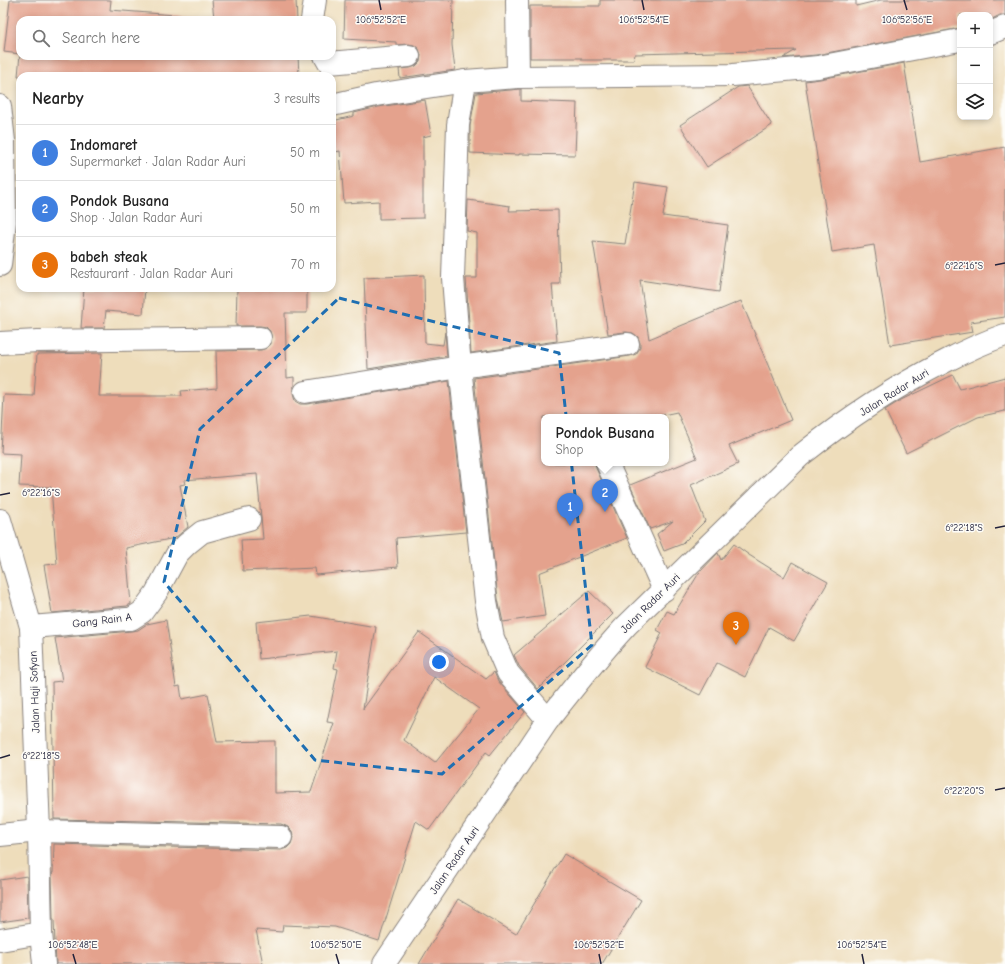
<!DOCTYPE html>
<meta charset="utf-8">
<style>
:root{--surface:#fff;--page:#f2f2f2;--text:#222;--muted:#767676;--line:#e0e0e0;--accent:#1f6fb2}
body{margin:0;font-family:"Comic Neue",sans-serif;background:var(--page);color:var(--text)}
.controls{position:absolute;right:12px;top:12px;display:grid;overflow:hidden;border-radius:8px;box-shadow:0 2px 6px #0003}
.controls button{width:36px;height:36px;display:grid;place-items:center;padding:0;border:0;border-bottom:1px solid var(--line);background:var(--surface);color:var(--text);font:20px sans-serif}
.you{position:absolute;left:439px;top:662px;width:14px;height:14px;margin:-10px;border:3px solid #fff;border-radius:50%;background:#1a73e8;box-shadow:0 0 0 6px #1a73e833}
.badge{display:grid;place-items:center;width:26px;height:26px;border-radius:50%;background:var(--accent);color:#fff;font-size:13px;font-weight:700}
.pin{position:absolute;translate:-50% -33px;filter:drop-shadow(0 1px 2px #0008)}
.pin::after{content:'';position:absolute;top:21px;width:14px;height:12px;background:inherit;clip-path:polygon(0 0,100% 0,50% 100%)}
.popup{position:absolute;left:541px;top:414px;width:128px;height:52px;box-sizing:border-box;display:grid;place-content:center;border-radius:8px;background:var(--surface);filter:drop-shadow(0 1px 3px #0005);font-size:13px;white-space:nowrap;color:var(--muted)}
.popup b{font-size:15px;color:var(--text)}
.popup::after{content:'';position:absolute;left:50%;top:100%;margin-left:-8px;border:8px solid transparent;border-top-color:var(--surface)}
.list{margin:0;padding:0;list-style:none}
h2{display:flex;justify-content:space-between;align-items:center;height:52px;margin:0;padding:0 16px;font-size:17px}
h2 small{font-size:13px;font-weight:400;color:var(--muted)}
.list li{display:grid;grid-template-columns:26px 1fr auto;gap:12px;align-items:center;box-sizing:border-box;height:56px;padding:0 16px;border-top:1px solid var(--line)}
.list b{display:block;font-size:15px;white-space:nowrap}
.list p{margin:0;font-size:13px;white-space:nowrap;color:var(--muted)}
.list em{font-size:13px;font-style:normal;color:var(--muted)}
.icon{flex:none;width:22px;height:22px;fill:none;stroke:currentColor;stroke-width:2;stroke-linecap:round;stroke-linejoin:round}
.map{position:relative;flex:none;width:1005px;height:964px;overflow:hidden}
.search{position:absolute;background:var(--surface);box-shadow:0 2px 6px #0003;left:16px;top:16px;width:320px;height:44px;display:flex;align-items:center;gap:10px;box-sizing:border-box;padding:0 14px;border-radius:12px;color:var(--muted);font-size:15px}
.panel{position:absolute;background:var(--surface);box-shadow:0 2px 6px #0003;left:16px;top:72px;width:320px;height:220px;border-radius:12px}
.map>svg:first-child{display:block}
.building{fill:#e4a28d;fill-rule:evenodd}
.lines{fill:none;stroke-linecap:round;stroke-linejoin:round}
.minor-casing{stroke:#88807b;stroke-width:24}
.major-casing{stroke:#88807b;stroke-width:24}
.minor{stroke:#fff;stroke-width:22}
.major{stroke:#fff;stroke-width:22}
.marked{fill:none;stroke:#1f6fb2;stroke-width:3;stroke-dasharray:8 5;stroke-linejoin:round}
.ticks{fill:none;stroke:#22223b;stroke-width:1.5}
.labels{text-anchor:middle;stroke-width:3;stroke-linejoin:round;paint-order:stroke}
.street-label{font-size:11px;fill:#22223b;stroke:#fdfcf7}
.ticks-label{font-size:10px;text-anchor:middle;fill:#22223b;stroke:#fdfcf7;stroke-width:3;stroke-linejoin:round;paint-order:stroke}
</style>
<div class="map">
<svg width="1005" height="964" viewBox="0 0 1005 964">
<rect width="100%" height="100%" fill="#fdfcf7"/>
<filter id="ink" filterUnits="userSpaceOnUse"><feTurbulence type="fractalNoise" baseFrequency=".025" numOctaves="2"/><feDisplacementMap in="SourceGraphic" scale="8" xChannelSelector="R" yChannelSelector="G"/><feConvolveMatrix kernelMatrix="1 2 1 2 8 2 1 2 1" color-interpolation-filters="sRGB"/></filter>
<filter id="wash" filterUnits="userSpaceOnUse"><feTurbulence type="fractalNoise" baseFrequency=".012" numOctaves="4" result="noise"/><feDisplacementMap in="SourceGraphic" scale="16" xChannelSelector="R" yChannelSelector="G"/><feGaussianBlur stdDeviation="0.9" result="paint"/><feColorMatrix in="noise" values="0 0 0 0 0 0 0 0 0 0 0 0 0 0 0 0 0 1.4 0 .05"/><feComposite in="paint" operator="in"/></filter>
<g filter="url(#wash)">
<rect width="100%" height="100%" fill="#edb"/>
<g id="blocks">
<g class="building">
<path d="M10,0H111L110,10L214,18L212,0H296L297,20H20V56H298L299,76H18L20,54L4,52Z"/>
<path d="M345,0H453L452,45L455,70L400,78L399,69L410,68L416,66L420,62L421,55L419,49L414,45L408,44L396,45V42L344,39Z"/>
<path d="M600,0H856V6L881,0H1005V15H1000L990,20V15H960V28L816,55L783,58L796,50L635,54L634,60H582V58H530V6H600Z"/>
<path d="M904,63L920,162L1005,147V317L971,322L973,332L890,345L874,245L832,252L805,81L820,79Z"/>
<path d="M747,86L772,125L707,167L680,125L738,87Z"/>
<path d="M521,89V101L577,103L575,155L519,154V155L470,153V126L476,93Z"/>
<path d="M425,100L431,135L423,137V218L379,219V201L344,203L340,151L335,152L332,137V121L354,116V113L378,107Z"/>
<path d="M635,182L668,187L663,216L728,225L719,292L640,280L649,339L741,301L791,420L729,446L738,464L691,485L705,521L682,544L664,551L657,534L673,521L650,529L630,485L697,458L677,412L653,417H544V463H595L596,468L627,538L539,573L545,616L503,622L498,599L474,378L630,356L636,354L640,348V343L638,337L633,333L626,332L608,334L593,241L625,244Z"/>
<path d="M468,200L510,206L509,211L558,210L560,284H552L557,341L471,353L466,278H477V233L467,231Z"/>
<path d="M424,275L425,343L443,345L445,332L447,356L368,369L364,278Z"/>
<path d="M84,288H145L143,314L106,311L104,328H81Z"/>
<path d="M237,288H307V313H285L287,378L294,377V386L293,388V394L295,401L300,404H307L449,381L466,532L396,538L398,567L316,575L315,568L243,571L241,540L263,539L257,474L184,480L185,484L180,485L188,527L175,538L126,548L131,604L127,606L52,613L44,565L57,564L51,487L19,486L21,454L1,453L4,395L34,396L37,354H38L102,353L99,396H182L181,391L217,388L216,351L261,350L267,348L271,344L272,338L270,331L266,327L260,326H236Z"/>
<path d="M953,375L960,389L1005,377V411L978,417L906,453L885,410L901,400Z"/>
<path d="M734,544L749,555L784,577L792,562L828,582L794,641L769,627L745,677L717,663L700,695L645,667L662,633L657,630L667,611L674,614L699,573L718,553L721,560Z"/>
<path d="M589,591L613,614L538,689L519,666L514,655Z"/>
<path d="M311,616L376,627L363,709L419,632L486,679L494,672L498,681L525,712L490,755L486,752L429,830L416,821L379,941L335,927L283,925L282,932L256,930L263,964H56L55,943L54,920H53L52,873H53L54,844L281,850L287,848L291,844L293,837L292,831L288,827L281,824L54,819L52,682L62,681L55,638L131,631L138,630L147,624L166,620L176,687L180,686L182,699L208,694L217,742L275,741V793L311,792L334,723L327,722L338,669L334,668L337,651L259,659L256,622ZM434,677L479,709L435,763L404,740Z"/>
<path d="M564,854L641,900L602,964H419L458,899L516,934Z"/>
<path d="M27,876L28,918L0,922V880Z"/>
</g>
</g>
</g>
<g filter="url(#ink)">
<use href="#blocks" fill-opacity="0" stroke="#88807b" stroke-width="1"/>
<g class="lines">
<g class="minor-casing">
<g id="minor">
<path d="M517,0L518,77"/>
<path d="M312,20L315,0"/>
<path d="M990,33L1005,27"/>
<path d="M325,56L329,63L409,56"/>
<path d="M465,81L458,125L453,278L460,367L486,601L493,638L508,673L548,720"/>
<path d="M332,105L376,95L465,81L518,77L733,75L818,67L960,40"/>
<path d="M0,106L4,141L5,222L0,265"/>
<path d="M0,343L38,341L260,338"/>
<path d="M305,392L460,367L628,344"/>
<path d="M607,463L664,590"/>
<path d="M0,520L31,627L39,831L41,933L44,964"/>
<path d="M31,627L127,619H131L142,612L156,593L177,554L187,544L202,532L249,519"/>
<path d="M0,835L39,831L281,837"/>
<path d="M0,940L41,933"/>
</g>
</g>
<g class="major-casing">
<path id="major" d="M384,964L548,720C573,688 598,656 626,626L800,456C845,420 894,387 946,361C965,351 985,342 1005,335"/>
</g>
<use href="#minor" class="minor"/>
<use href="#major" class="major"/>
</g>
</g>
<path class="marked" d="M339,298L559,353L592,645L442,774L315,760L164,582L200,429Z"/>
<path class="ticks" d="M379,0L381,10M642,0L644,10M904,0L907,10M995,265L1005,263M0,495L10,493M995,528L1005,526M0,758L10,755M995,790L1005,788M73,954L76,964M336,954L339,964M599,954L601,964M862,954L864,964"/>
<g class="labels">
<g class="street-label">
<text transform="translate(894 392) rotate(-32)" y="4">Jalan Radar Auri</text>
<text transform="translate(650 603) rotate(-45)" y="4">Jalan Radar Auri</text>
<text transform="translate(102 620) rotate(-7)" y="4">Gang Rain A</text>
<text transform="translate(34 692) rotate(-92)" y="4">Jalan Haji Sofyan</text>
<text transform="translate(454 860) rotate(-56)" y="4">Jalan Radar Auri</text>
</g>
</g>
<g class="ticks-label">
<text x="381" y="23">106°52'52"E</text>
<text x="644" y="23">106°52'54"E</text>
<text x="907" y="23">106°52'56"E</text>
<text x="964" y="269">6°22'16"S</text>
<text x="41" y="496">6°22'16"S</text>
<text x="964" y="531">6°22'18"S</text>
<text x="41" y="759">6°22'18"S</text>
<text x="964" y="794">6°22'20"S</text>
<text x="73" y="948">106°52'48"E</text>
<text x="336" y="948">106°52'50"E</text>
<text x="599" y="948">106°52'52"E</text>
<text x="862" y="948">106°52'54"E</text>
</g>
</svg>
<div class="controls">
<button>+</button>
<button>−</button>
<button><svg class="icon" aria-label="layers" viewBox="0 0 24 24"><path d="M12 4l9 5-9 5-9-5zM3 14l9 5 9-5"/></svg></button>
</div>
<div class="you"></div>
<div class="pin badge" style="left:570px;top:526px;background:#3f7fe0">1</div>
<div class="pin badge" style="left:605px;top:512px;background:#3f7fe0">2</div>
<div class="popup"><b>Pondok Busana</b>Shop</div>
<div class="pin badge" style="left:736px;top:645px;background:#e8710a">3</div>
<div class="search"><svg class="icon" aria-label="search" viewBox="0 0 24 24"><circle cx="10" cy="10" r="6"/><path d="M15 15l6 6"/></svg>Search here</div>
<section class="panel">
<h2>Nearby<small>3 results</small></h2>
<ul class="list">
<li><span class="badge" style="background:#3f7fe0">1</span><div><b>Indomaret</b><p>Supermarket · Jalan Radar Auri</p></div><em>50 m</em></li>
<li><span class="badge" style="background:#3f7fe0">2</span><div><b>Pondok Busana</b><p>Shop · Jalan Radar Auri</p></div><em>50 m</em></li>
<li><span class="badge" style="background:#e8710a">3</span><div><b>babeh steak</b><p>Restaurant · Jalan Radar Auri</p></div><em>70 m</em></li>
</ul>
</section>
</div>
